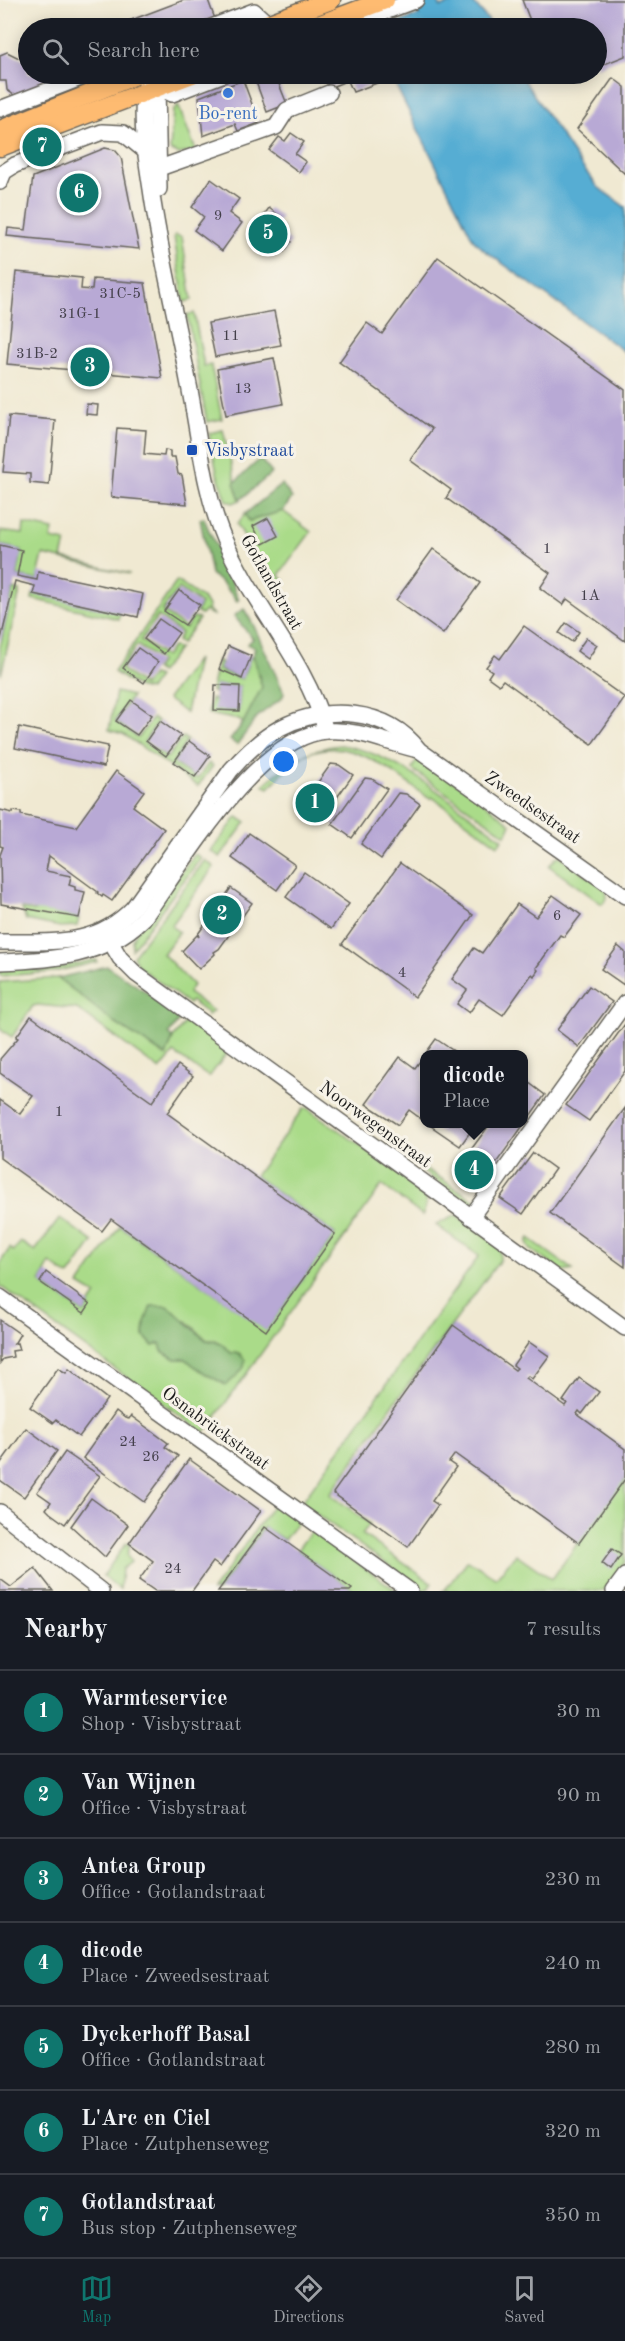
<!DOCTYPE html>
<meta charset="utf-8">
<style>
:root{--surface:#171b24;--page:#20242c;--text:#f1f3f6;--muted:#9ea1a6;--line:#363941;--accent:#0f766e}
body{margin:0;font-family:"Old Standard TT",serif;background:var(--page);color:var(--text)}
.you{position:absolute;left:284px;top:762px;width:21px;height:21px;margin:-15px;border:4px solid #fff;border-radius:50%;background:#1a73e8;box-shadow:0 0 0 9px #1a73e833}
.badge{display:grid;place-items:center;width:39px;height:39px;border-radius:50%;background:var(--accent);color:#fff;font-size:20px;font-weight:700}
.pin{position:absolute;translate:-50% -50%;border:3px solid #fff;box-shadow:0 2px 6px #0006}
.popup{position:absolute;left:420px;top:1050px;width:108px;height:78px;box-sizing:border-box;display:grid;place-content:center;border-radius:12px;background:var(--surface);filter:drop-shadow(0 2px 4px #0005);font-size:20px;white-space:nowrap;color:var(--muted)}
.popup b{font-size:22px;color:var(--text)}
.popup::after{content:'';position:absolute;left:50%;top:100%;margin-left:-12px;border:12px solid transparent;border-top-color:var(--surface)}
.list{margin:0;padding:0;list-style:none}
h2{display:flex;justify-content:space-between;align-items:center;height:78px;margin:0;padding:0 24px;font-size:26px}
h2 small{font-size:20px;font-weight:400;color:var(--muted)}
.list li{display:grid;grid-template-columns:39px 1fr auto;gap:18px;align-items:center;box-sizing:border-box;height:84px;padding:0 24px;border-top:2px solid var(--line)}
.list b{display:block;font-size:22px;white-space:nowrap}
.list p{margin:0;font-size:20px;white-space:nowrap;color:var(--muted)}
.list em{font-size:20px;font-style:normal;color:var(--muted)}
.icon{flex:none;width:33px;height:33px;fill:none;stroke:currentColor;stroke-width:2;stroke-linecap:round;stroke-linejoin:round}
.map{position:relative;flex:none;width:625px;height:1591px;overflow:hidden}
.search{position:absolute;background:var(--surface);box-shadow:0 3px 15px #0003;left:18px;right:18px;top:18px;height:66px;display:flex;align-items:center;gap:15px;box-sizing:border-box;padding:0 21px;border-radius:33px;color:var(--muted);font-size:22px}
.sheet{height:666px;background:var(--surface)}
nav{display:flex;justify-content:space-around;align-items:center;box-sizing:border-box;height:84px;border-top:2px solid var(--line);background:var(--surface);font-size:16px;color:var(--muted)}
nav a{display:grid;justify-items:center;gap:3px}
nav .on{color:var(--accent)}
.map>svg:first-child{display:block}
.green{fill:#aadb89;stroke:#637c52;stroke-width:1.5;fill-rule:evenodd}
.forest{fill:#87bb75;stroke:#526c48;stroke-width:1.5}
.water{fill:#56add3;stroke:#396478;stroke-width:1.5}
.building{fill:#b8a9d5}
.lines{fill:none;stroke-linecap:round;stroke-linejoin:round}
.minor-casing{stroke:#66645c;stroke-width:18}
.major-casing{stroke:#66645c;stroke-width:21}
.minor{stroke:#fff;stroke-width:15}
.major{stroke:#febb71;stroke-width:18}
.shop-dot{fill:#3f7fe0;stroke:#f7f3e8;stroke-width:2}
.transit-dot{fill:#1a4fb4;stroke:#f7f3e8;stroke-width:2}
.labels{text-anchor:middle;stroke-width:6;stroke-linejoin:round;paint-order:stroke}
.number-label{font-size:15px;fill:#433f4a}
.shop-label{font-size:18px;fill:#366cbe;stroke:#f7f3e8}
.transit-label{font-size:18px;fill:#164399;stroke:#f7f3e8;text-anchor:start}
.street-label{font-size:18px;fill:#1c1c1c;stroke:#f7f3e8}
</style>
<div class="map">
<svg width="625" height="1591" viewBox="0 0 625 1591">
<rect width="100%" height="100%" fill="#f7f3e8"/>
<filter id="ink" filterUnits="userSpaceOnUse"><feTurbulence type="fractalNoise" baseFrequency=".0167" numOctaves="2"/><feDisplacementMap in="SourceGraphic" scale="12" xChannelSelector="R" yChannelSelector="G"/><feConvolveMatrix kernelMatrix="1 2 1 2 8 2 1 2 1" color-interpolation-filters="sRGB"/></filter>
<filter id="wash" filterUnits="userSpaceOnUse"><feTurbulence type="fractalNoise" baseFrequency=".008" numOctaves="4" result="noise"/><feDisplacementMap in="SourceGraphic" scale="24" xChannelSelector="R" yChannelSelector="G"/><feGaussianBlur stdDeviation="1.35" result="paint"/><feColorMatrix in="noise" values="0 0 0 0 0 0 0 0 0 0 0 0 0 0 0 0 0 1.4 0 .05"/><feComposite in="paint" operator="in"/></filter>
<g filter="url(#wash)">
<rect width="100%" height="100%" fill="#f0e9d2"/>
<g class="green">
<path d="M178,105L196,151L178,154L170,150L173,111Z"/>
<path d="M175,235L182,237L192,300L184,302L174,236Z"/>
<path d="M194,313L204,366L211,365L222,419L207,422L187,315Z"/>
<path d="M223,430L240,500L233,503L227,501L217,473L209,433Z"/>
<path d="M283,511L311,532L279,575L285,581L277,592L237,524L245,514L249,521Z"/>
<path d="M24,524L53,530L51,539L66,542L62,558L130,574L43,555L37,580L17,576L22,550L0,545V531L23,534Z"/>
<path d="M177,581L203,599L209,607L207,609L215,616L205,611L201,615L196,612L201,604L179,588L162,611L186,628L193,617L199,619L181,644L177,641L181,633L158,616L141,640L165,657L172,647L179,648L160,673L155,669L160,661L137,645L121,669L144,686L152,675L158,677L149,690L137,687L114,672Z"/>
<path d="M13,589L20,591L1,675L0,647Z"/>
<path d="M33,594L120,613L119,619L32,599Z"/>
<path d="M251,656L253,657L262,687L243,723L239,720L208,714L211,698L215,700V710L239,711L240,686L216,685L215,693L211,691L218,660L221,663L219,670L242,679Z"/>
<path d="M197,659L186,713L167,699Z"/>
<path d="M116,692L132,696L115,721L138,738L153,718L158,721L144,742L167,758L183,737L187,740L173,763L197,779L209,763L213,766L198,786L123,734L109,730Z"/>
<path d="M341,745C398,753 455,806 503,839L498,845L432,797L430,799C392,773 346,728 298,759C287,767 278,778 269,788L263,785C287,764 308,748 341,745Z"/>
<path d="M417,760L467,789L511,824L506,835L412,769Z"/>
<path d="M237,817L246,822L220,857L211,851Z"/>
<path d="M195,854L201,858L132,949V940L137,931Z"/>
<path d="M560,856L606,889L607,898L602,904L549,866L557,857Z"/>
<path d="M205,860L214,867L171,926L179,932L163,954L193,985L188,993L213,1011L207,1016V1013L191,1001L189,1004L139,967L133,956Z"/>
<path d="M22,909L34,911L35,909L79,918L77,926L60,927L26,920Z"/>
<path d="M92,960H97V962L54,972L0,976V965H19L41,971Z"/>
<path d="M58,978L116,1024L166,1056L173,1038L186,1021L227,1050V1053L209,1077L174,1053L160,1070L77,1009L38,1005L33,1006L12,1037L0,1029V982Z"/>
<path d="M307,1108L428,1193L423,1216L382,1185L204,1433L0,1286V1263L10,1248L13,1251L21,1242L35,1251L60,1218L93,1242L69,1276L50,1263L40,1282L84,1313L96,1295L79,1285L120,1226L266,1330L335,1234L255,1176L303,1109ZM187,1321L207,1340H216L231,1353L225,1385C211,1376 198,1371 186,1359H175L162,1351L160,1342L153,1346L144,1336L145,1322Z"/>
<path d="M418,1164L476,1201L468,1203L419,1169Z"/>
<path d="M456,1215L500,1246V1260L390,1409L330,1494L370,1524L362,1534L432,1583L428,1589L423,1590L301,1503L479,1256L436,1225Z"/>
<path d="M529,1238L573,1270L563,1272L530,1249L527,1242Z"/>
<path d="M625,1477V1562L603,1591H441H444L468,1560L496,1578L516,1554L552,1579Z"/>
<path d="M275,1502L296,1517L298,1521L284,1540L264,1527L218,1591H212Z"/>
<path d="M312,1530L397,1591H350L352,1589L297,1550Z"/>
<path d="M126,1543L130,1545L127,1555L131,1562L122,1569L120,1589L103,1576Z"/>
</g>
<g class="forest">
<path d="M260,459L272,473L240,500L234,483Z"/>
<path d="M282,484L292,498L283,511L249,521L245,514Z"/>
<path d="M204,518C210,536 220,551 227,568C232,578 233,589 239,600L237,601L223,584L211,574L200,519Z"/>
<path d="M244,609L253,624L284,693L282,698L258,716L237,745L230,740L243,723L262,687L253,655L255,648L247,644L253,639L234,616Z"/>
<path d="M107,966L182,1016L169,1034L173,1038L166,1056L116,1024L58,978Z"/>
<path d="M151,1306H168L206,1340C217,1341 225,1344 231,1353H239L245,1360L244,1367L237,1376L226,1385C211,1376 198,1371 186,1359H175L162,1351L160,1343L153,1346L144,1336L145,1322Z"/>
</g>
<g class="water">
<path d="M411,0H437L441,7L460,0H471L495,28H385L419,15Z"/>
<path d="M390,74H520L578,161L598,187L625,207V352L484,250L473,239Z"/>
</g>
<g id="blocks">
<g class="building">
<path d="M184,0H208L215,19L191,28H110Z"/>
<path d="M522,0H625V56L597,67V28H533Z"/>
<path d="M7,52L25,61L28,60V74H73L14,95L7,90L6,81H0V55Z"/>
<path d="M253,74H275L287,104L267,112Z"/>
<path d="M323,74H344L346,81L329,88Z"/>
<path d="M345,74H374L377,83L353,92Z"/>
<path d="M613,78L625,87V174L577,129Z"/>
<path d="M243,80L259,123L238,131L235,124L203,136L199,97Z"/>
<path d="M291,133L304,142L295,154L306,162L299,172L269,150L279,137L285,141Z"/>
<path d="M105,148L115,150L121,157L139,249L7,236L8,228L26,230L33,177Z"/>
<path d="M211,179L239,199L229,213L242,223L222,251L194,230L204,217L192,207Z"/>
<path d="M269,208L281,217L277,224L283,228L279,233L291,242L284,252L253,230Z"/>
<path d="M438,257L625,390V641L567,599L563,605L540,588L550,573L446,498L451,490L410,460L432,429L339,362L367,323L382,334Z"/>
<path d="M16,272L82,278L81,289L92,290L93,279L145,283L162,378L83,371L84,359H74L73,370L7,364Z"/>
<path d="M274,311L281,345L215,357L208,323Z"/>
<path d="M274,358L283,404L226,415L217,369Z"/>
<path d="M87,404L98,405L97,415L86,414Z"/>
<path d="M9,416L55,420L49,485L30,483V474L3,472Z"/>
<path d="M117,428L146,430L144,454L164,456L165,450L170,451V457H175L178,474L182,475L187,504L111,497Z"/>
<path d="M268,518L278,536L263,544L253,526Z"/>
<path d="M0,545L22,550L17,576L37,580L38,572L143,594L138,617L33,594L35,586L15,581L0,643Z"/>
<path d="M433,549L480,583L443,634L396,600Z"/>
<path d="M179,590L200,605L185,625L164,611Z"/>
<path d="M159,619L179,633L164,654L144,639Z"/>
<path d="M566,623L579,632L572,642L559,633Z"/>
<path d="M524,626L625,698L592,744L503,680L499,685L488,677L492,671L486,667L495,655L500,659Z"/>
<path d="M586,638L597,645L588,659L577,651Z"/>
<path d="M228,646L251,656L242,679L219,669Z"/>
<path d="M138,648L158,662L144,683L123,668Z"/>
<path d="M215,685L240,686L239,711L214,710Z"/>
<path d="M131,700L152,715L137,735L116,721Z"/>
<path d="M160,721L181,736L166,756L146,741Z"/>
<path d="M19,727L108,746L104,767L15,748Z"/>
<path d="M189,741L210,756L195,777L174,762Z"/>
<path d="M331,764L339,765L353,775L323,817L303,803Z"/>
<path d="M116,771L144,791L133,806L164,829L112,901L103,895L102,897L97,893L98,892L49,856L46,871L71,876L69,885L75,887V890L85,892L79,918L1,904L0,855L3,847L0,846V810L13,813V811L21,812V815L76,827Z"/>
<path d="M365,778L372,779L387,789L352,838L332,824Z"/>
<path d="M398,793L406,794L420,804L381,859L361,844Z"/>
<path d="M249,833L295,865L277,890L232,858Z"/>
<path d="M400,863L473,915L415,997L342,944Z"/>
<path d="M304,872L349,904L331,929L286,897Z"/>
<path d="M231,888L252,903L219,949L214,952L215,954L199,969L182,951L197,935L199,937L198,934Z"/>
<path d="M553,895L581,915L564,937L560,935L536,968L538,970L534,976L532,974L503,1015L479,999L469,1013L457,1004L467,990L452,979L474,948L482,953L517,904L536,917Z"/>
<path d="M618,946L625,952L624,985L601,969Z"/>
<path d="M589,986L612,1002L579,1047L557,1030Z"/>
<path d="M31,1016L152,1102L178,1065L193,1076L167,1113L335,1234L266,1331L111,1219L102,1231L0,1158V1100L20,1114L33,1096L0,1073V1059L18,1038L16,1037Z"/>
<path d="M625,1024V1071L589,1121L566,1105Z"/>
<path d="M436,1039L458,1054H424V1121L409,1110L398,1125L366,1104L400,1057L415,1068Z"/>
<path d="M524,1079L545,1095L481,1184L458,1167L490,1124H524Z"/>
<path d="M625,1108V1267L550,1213Z"/>
<path d="M428,1124H476L460,1146Z"/>
<path d="M533,1153L555,1169L523,1214L500,1198Z"/>
<path d="M46,1272L90,1304L84,1313L40,1282Z"/>
<path d="M0,1320L20,1334L14,1344L17,1343L19,1350L12,1351L13,1357L3,1359L0,1363Z"/>
<path d="M453,1325L515,1370L517,1368L513,1365L529,1342L549,1356L532,1379L528,1376L526,1378L565,1406L567,1403L563,1401L579,1378L599,1392L582,1414L579,1411L577,1414L625,1449V1479L579,1543L455,1454L449,1462L456,1467L432,1501L438,1505L408,1547L333,1493Z"/>
<path d="M58,1368L66,1373L69,1369L107,1399L79,1437L56,1420L53,1423L30,1407Z"/>
<path d="M116,1411L125,1418L129,1419L131,1416L168,1443L165,1447L178,1456L144,1502L83,1458Z"/>
<path d="M26,1428L57,1451L24,1497L0,1480V1464Z"/>
<path d="M65,1452L100,1476L65,1524L50,1513L46,1509L51,1502L37,1492Z"/>
<path d="M189,1459L261,1511L220,1567L213,1562L192,1591H155L139,1580L153,1561L129,1543Z"/>
<path d="M91,1498L128,1525L105,1557L71,1526Z"/>
<path d="M265,1527L352,1589L350,1591H218Z"/>
<path d="M612,1549L621,1555L611,1570L602,1563Z"/>
<path d="M35,1568L53,1591H0V1579L11,1587Z"/>
</g>
</g>
</g>
<g filter="url(#ink)">
<use href="#blocks" fill-opacity="0" stroke="#66645c" stroke-width="1.5"/>
<g class="lines">
<g class="minor-casing">
<g id="minor">
<path d="M209,28L254,11L268,24"/>
<path d="M342,28L416,0"/>
<path d="M152,74C149,80 144,87 144,95C141,126 146,158 151,189C160,253 176,317 188,380C199,434 203,489 224,539C253,606 306,660 326,731"/>
<path d="M0,109L91,74"/>
<path d="M151,171L276,127L287,110L329,93"/>
<path d="M0,182L4,172L15,165L102,132L123,133L145,151"/>
<path d="M159,189L157,87L172,94L224,74"/>
<path d="M104,931L120,958L136,974L625,1328"/>
<path d="M0,942C50,941 95,948 133,908L231,770C245,754 260,739 280,728C325,704 387,708 419,750L625,896"/>
<path d="M0,962C52,960 104,957 143,919C182,865 256,737 326,731C358,728 389,744 419,750"/>
<path d="M471,1217L625,1003"/>
<path d="M0,1297L410,1591"/>
<path d="M0,1512L101,1591"/>
<path d="M614,1591L625,1576"/>
</g>
</g>
<g class="major-casing">
<g id="major">
<path d="M256,28L331,0"/>
<path d="M310,28L385,0"/>
<path d="M0,130L139,74"/>
<path d="M0,147L192,74"/>
</g>
</g>
<use href="#minor" class="minor"/>
<use href="#major" class="major"/>
</g>
</g>
<circle class="shop-dot" cx="228" cy="93" r="6"/>
<rect class="transit-dot" x="186" y="444" width="12" height="12" rx="3"/>
<g class="labels">
<g class="number-label">
<text x="218" y="220">9</text>
<text x="120" y="298">31C-5</text>
<text x="80" y="318">31G-1</text>
<text x="231" y="340">11</text>
<text x="37" y="358">31B-2</text>
<text x="243" y="393">13</text>
<text x="547" y="553">1</text>
<text x="590" y="600">1A</text>
<text x="557" y="920">6</text>
<text x="402" y="977">4</text>
<text x="59" y="1116">1</text>
<text x="128" y="1446">24</text>
<text x="151" y="1461">26</text>
<text x="173" y="1573">24</text>
</g>
<g class="shop-label">
<text x="228" y="119">Bo-rent</text>
</g>
<g class="transit-label">
<text x="204" y="456">Visbystraat</text>
</g>
<g class="street-label">
<text transform="translate(272 582) rotate(60)" y="6">Gotlandstraat</text>
<text transform="translate(533 807) rotate(35)" y="6">Zweedsestraat</text>
<text transform="translate(376 1124) rotate(36)" y="6">Noorwegenstraat</text>
<text transform="translate(216 1428) rotate(36)" y="6">Osnabrückstraat</text>
</g>
</g>
</svg>
<div class="you"></div>
<div class="pin badge" style="left:315px;top:803px">1</div>
<div class="pin badge" style="left:222px;top:915px">2</div>
<div class="pin badge" style="left:90px;top:367px">3</div>
<div class="pin badge" style="left:474px;top:1170px">4</div>
<div class="popup"><b>dicode</b>Place</div>
<div class="pin badge" style="left:268px;top:234px">5</div>
<div class="pin badge" style="left:79px;top:193px">6</div>
<div class="pin badge" style="left:42px;top:147px">7</div>
<div class="search"><svg class="icon" aria-label="search" viewBox="0 0 24 24"><circle cx="10" cy="10" r="6"/><path d="M15 15l6 6"/></svg>Search here</div>
</div>
<section class="sheet">
<h2>Nearby<small>7 results</small></h2>
<ul class="list">
<li><span class="badge">1</span><div><b>Warmteservice</b><p>Shop · Visbystraat</p></div><em>30 m</em></li>
<li><span class="badge">2</span><div><b>Van Wijnen</b><p>Office · Visbystraat</p></div><em>90 m</em></li>
<li><span class="badge">3</span><div><b>Antea Group</b><p>Office · Gotlandstraat</p></div><em>230 m</em></li>
<li><span class="badge">4</span><div><b>dicode</b><p>Place · Zweedsestraat</p></div><em>240 m</em></li>
<li><span class="badge">5</span><div><b>Dyckerhoff Basal</b><p>Office · Gotlandstraat</p></div><em>280 m</em></li>
<li><span class="badge">6</span><div><b>L'Arc en Ciel</b><p>Place · Zutphenseweg</p></div><em>320 m</em></li>
<li><span class="badge">7</span><div><b>Gotlandstraat</b><p>Bus stop · Zutphenseweg</p></div><em>350 m</em></li>
</ul>
</section>
<nav>
<a class="on"><svg class="icon" aria-label="map" viewBox="0 0 24 24"><path d="M3 6l6-2 6 2 6-2v14l-6 2-6-2-6 2zM9 4v14M15 6v14"/></svg>Map</a>
<a><svg class="icon" aria-label="directions" viewBox="0 0 24 24"><path d="M12 3l9 9-9 9-9-9zM9 14v-3h6M13 9l2 2-2 2"/></svg>Directions</a>
<a><svg class="icon" aria-label="saved" viewBox="0 0 24 24"><path d="M7 4h10v16l-5-4-5 4z"/></svg>Saved</a>
</nav>
